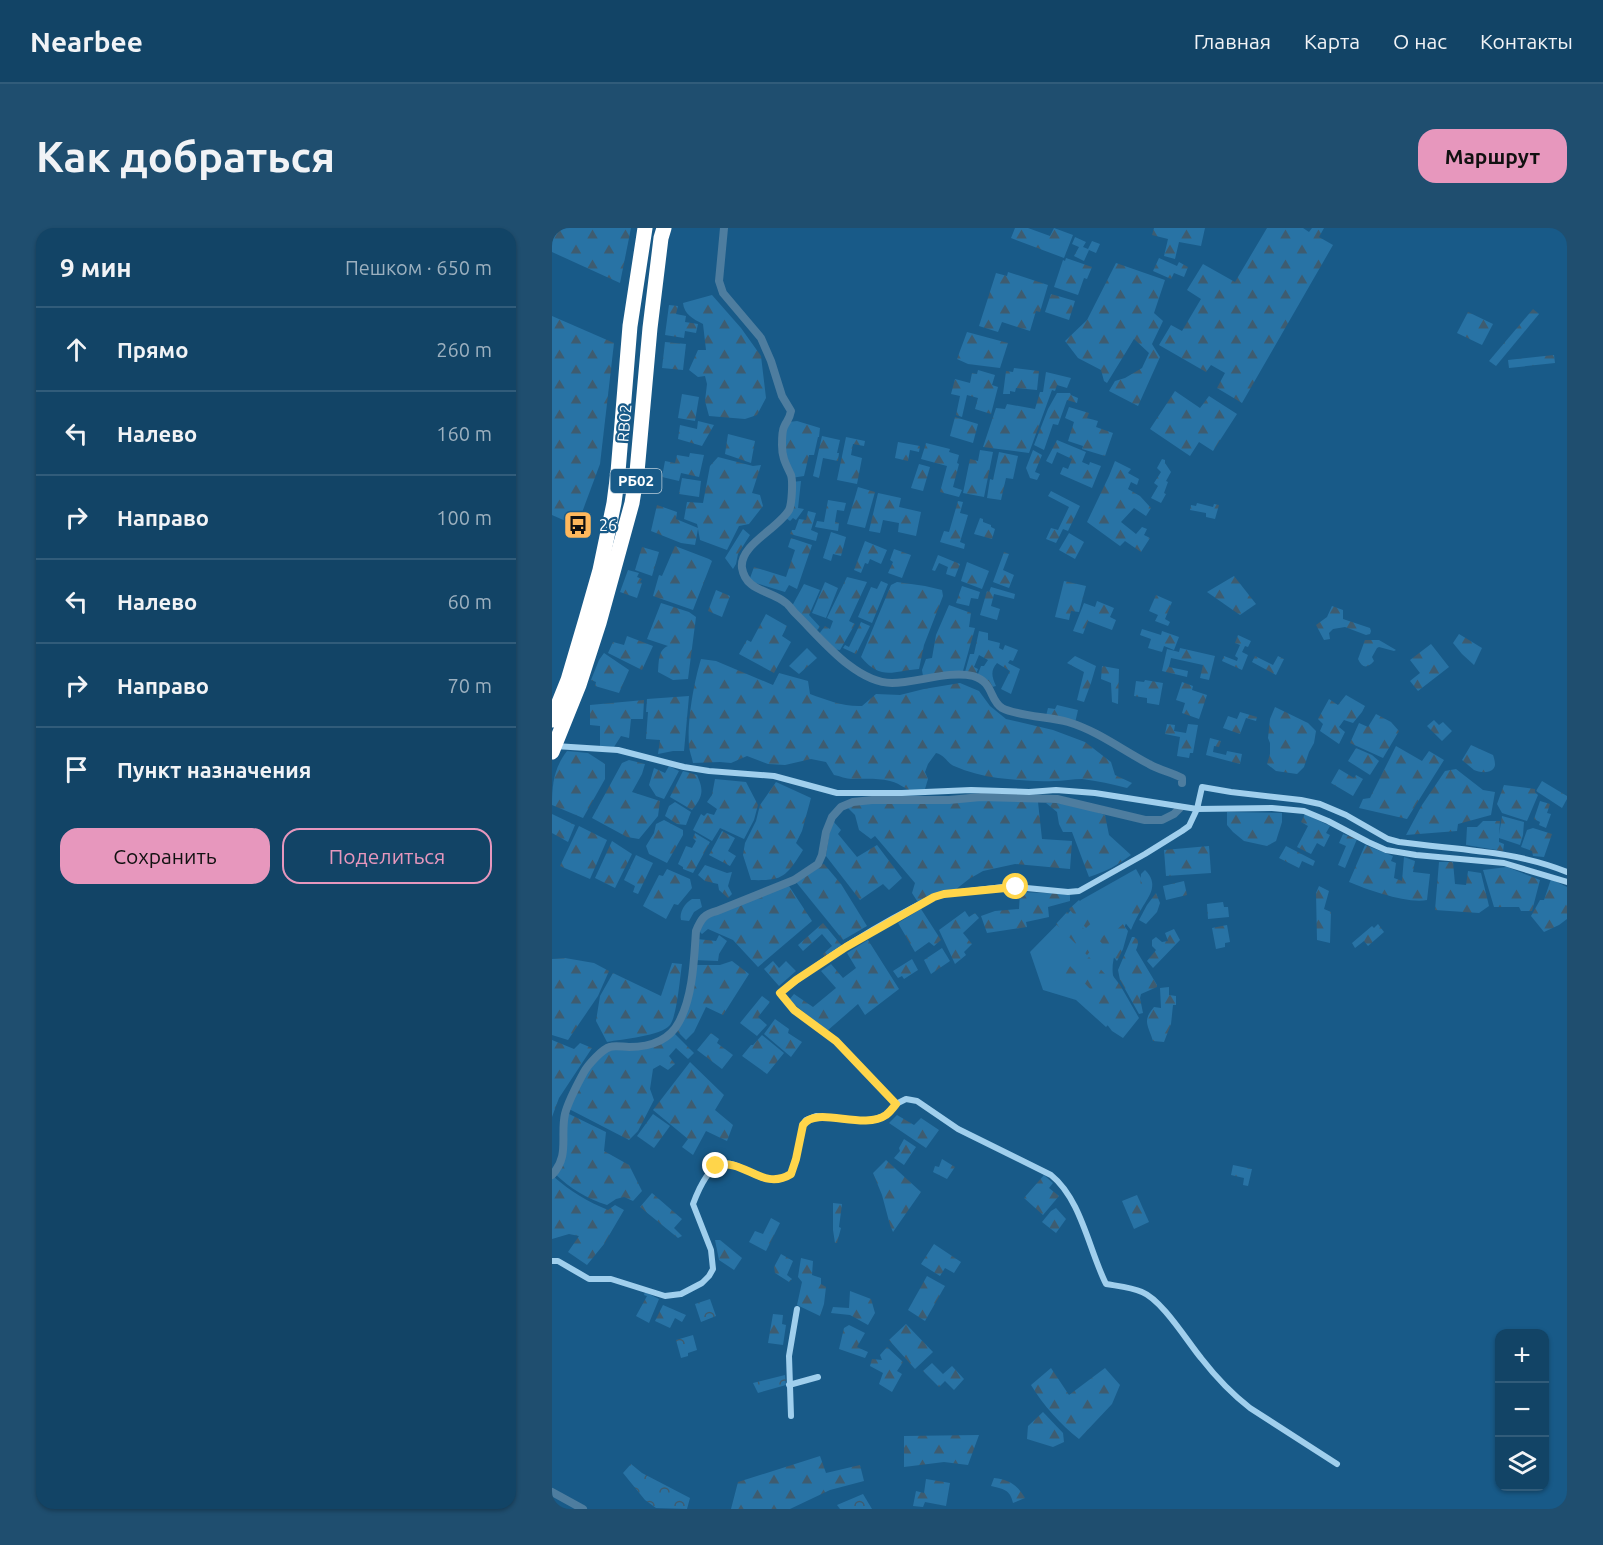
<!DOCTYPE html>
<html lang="ru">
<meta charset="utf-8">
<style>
:root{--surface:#124466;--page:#1f4e6f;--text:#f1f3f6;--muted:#9cb0bf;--line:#315c7a;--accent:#e797bd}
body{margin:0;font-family:Ubuntu,sans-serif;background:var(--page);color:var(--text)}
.controls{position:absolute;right:18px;bottom:18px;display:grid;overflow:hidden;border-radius:12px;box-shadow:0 2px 4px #0004}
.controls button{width:54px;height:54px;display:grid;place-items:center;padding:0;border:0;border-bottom:2px solid var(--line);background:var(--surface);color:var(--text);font:30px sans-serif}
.stop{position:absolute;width:18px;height:18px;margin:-14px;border:4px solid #ffd54a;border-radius:50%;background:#fff}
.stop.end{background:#ffd54a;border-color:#fff;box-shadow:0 2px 6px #0008}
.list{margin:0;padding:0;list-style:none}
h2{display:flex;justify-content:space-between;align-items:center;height:78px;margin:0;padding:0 24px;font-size:26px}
h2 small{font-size:20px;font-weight:400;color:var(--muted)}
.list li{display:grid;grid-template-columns:39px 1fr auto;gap:18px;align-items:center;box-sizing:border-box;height:84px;padding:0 24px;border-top:2px solid var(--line)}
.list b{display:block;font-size:22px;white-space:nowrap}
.list em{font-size:20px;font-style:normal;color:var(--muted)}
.actions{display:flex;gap:12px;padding:18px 24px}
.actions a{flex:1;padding:14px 0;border:2px solid var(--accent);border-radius:18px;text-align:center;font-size:21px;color:var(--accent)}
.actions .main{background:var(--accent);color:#111}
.icon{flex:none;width:33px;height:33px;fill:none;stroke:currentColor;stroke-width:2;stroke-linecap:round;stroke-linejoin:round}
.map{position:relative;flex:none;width:1015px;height:1281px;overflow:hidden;border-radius:18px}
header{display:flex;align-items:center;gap:36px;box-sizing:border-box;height:84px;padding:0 30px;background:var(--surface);border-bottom:2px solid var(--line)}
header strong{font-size:28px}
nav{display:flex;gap:33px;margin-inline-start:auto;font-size:21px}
.intro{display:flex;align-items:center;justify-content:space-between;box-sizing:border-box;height:144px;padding:0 36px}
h1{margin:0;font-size:42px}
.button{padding:15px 27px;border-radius:18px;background:var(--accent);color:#111;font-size:21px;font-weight:700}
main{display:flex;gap:36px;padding:0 36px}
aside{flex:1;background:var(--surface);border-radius:18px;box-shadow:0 2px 4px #0004}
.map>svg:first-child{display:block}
.grass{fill:#2873a5}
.forest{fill:url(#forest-firs)}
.park{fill:url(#park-crowns)}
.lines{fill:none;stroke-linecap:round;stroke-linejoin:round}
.canal{stroke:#4e7d9f;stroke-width:8}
.street{stroke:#a0cfed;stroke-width:6}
.highway{stroke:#fff;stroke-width:15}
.route{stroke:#ffd54a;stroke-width:8}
.labels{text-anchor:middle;stroke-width:4.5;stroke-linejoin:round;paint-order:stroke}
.shield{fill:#185a88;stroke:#bacedb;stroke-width:1.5}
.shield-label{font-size:15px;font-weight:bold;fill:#fff}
.street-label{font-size:16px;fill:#fff;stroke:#185a88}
.poi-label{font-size:16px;fill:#fff;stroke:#185a88;text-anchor:start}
</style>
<header>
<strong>Nearbee</strong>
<nav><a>Главная</a><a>Карта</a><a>О нас</a><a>Контакты</a></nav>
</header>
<div class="intro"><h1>Как добраться</h1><a class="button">Маршрут</a></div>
<main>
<aside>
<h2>9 мин<small>Пешком · 650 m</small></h2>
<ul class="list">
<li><svg class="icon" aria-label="ahead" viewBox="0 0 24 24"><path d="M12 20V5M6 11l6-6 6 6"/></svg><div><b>Прямо</b></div><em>260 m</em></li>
<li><svg class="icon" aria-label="left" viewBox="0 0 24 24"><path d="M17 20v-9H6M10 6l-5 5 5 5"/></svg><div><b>Налево</b></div><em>160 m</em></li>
<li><svg class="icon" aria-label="right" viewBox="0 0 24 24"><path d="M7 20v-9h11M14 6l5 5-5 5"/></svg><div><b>Направо</b></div><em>100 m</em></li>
<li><svg class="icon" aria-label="left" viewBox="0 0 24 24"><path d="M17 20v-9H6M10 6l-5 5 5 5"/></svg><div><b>Налево</b></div><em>60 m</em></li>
<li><svg class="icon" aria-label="right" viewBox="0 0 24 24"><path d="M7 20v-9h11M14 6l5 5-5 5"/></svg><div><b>Направо</b></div><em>70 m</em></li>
<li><svg class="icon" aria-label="arrive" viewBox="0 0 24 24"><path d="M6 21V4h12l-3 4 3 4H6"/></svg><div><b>Пункт назначения</b></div></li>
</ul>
<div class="actions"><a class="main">Сохранить</a><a>Поделиться</a></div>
</aside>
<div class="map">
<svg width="1015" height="1281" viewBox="0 0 1015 1281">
<defs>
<pattern id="forest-firs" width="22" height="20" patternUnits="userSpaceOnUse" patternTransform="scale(1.5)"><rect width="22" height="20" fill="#2873a5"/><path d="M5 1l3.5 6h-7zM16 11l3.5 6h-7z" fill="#3e5c70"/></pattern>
<pattern id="park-crowns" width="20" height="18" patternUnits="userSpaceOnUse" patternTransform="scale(1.5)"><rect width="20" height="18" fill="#2873a5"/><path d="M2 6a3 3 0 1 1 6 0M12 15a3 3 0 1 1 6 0" fill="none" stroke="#3e5c70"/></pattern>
</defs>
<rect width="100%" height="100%" fill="#185a88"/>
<path class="grass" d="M584,641L593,657C583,678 557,723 561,747C562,755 572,769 576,777L554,799L524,772L491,762L478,724L529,672Z"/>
<g class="forest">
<path d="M0,0H79L68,55L0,24Z"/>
<path d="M463,0H476L498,8L502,0L521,7L512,30L459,10Z"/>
<path d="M602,0H653L649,18L627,14L623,31L612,28L616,11L600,7Z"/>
<path d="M715,0H751L757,4L760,0H772L767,9L781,17L690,175L665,160L673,145L659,137L654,144L607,117L619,97L630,103L649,71L635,62L651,36L683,54Z"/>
<path d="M523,9L534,14L531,19L536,21L540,13L548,16L544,25L537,22L532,33L522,28L527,19L520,16Z"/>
<path d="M514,30L540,39L535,51L532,50L526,67L502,59L511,32L513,33Z"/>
<path d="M607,30L625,38L627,34L636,39L632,49L622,45L619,51L601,43Z"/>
<path d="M564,35L613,52L602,85L611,93L600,116L608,129L586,178L557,163L563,153L573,150L590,140L597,125L582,111L555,155L552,153L549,142L526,130L513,113L535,92Z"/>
<path d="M456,44L496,57L488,84L484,83L478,103L450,94L446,104L427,98L444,45L455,48Z"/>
<path d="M499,66L523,73L517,92L493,84Z"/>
<path d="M160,67L189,100L209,128L214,170L205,187L193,191L157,188L153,173L155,156L153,148L146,149L137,142L146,122H154L151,96C141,91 132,86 131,75Z"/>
<path d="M117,77L126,78L124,86L134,88L133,94L146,96L144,105L133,103L132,110L113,107Z"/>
<path d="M981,81L987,86L944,138L937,133Z"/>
<path d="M916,84L941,96L930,117L905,105Z"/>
<path d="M0,88L62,115L48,236L25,298L0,287Z"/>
<path d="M415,104L456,115L448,140L416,136L405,131Z"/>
<path d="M113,114L134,116L131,142L110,140Z"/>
<path d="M1002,127L1003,135L957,140L956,132Z"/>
<path d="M462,140L487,143L485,162L464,160L463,164L458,163V166H451L454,143L461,144Z"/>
<path d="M426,142L443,147L440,157L446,159L439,186L423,181L426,170L415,167L410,189L404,187L408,168L399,166L403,151L418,155L420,145L425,146Z"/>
<path d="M494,144L519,150L515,160L505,157L503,163L500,162L477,225L431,219L444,180L453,181L455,176L483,181L488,164H491Z"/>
<path d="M623,163L648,180L657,168L685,186L661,223L647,214L638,228L598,201Z"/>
<path d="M505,165H518L519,167L526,170L525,175L515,172L506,197L501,196L492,222L482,217L496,181Z"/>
<path d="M130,166L147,169L143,193L126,190Z"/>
<path d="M517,179L537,185L535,190L546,193L544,199L561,205L553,228L530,221L531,218L516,213L522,194L513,190Z"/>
<path d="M403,189L426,196L421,215L398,208Z"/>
<path d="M146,193L162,197L150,218L126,211L128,197L145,201Z"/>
<path d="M245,193L268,200L267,209H266L262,227H257L252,248L239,250C232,234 226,210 237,194Z"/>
<path d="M176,206L203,213L199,235L173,226Z"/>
<path d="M270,208L288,212L285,225H287L286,233L271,230L267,250L261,248Z"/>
<path d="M294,209L313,213L312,218L301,216L299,227L310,230L305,256L285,252Z"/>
<path d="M505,212L534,224L530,234L537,237L538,234L549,238L540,260L508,246L511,239L516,241L520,231L505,224L500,236L494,233Z"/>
<path d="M346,214L368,218L367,224L358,222L356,233L343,230Z"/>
<path d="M374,215L398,221L397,224L407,227L405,235L407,236L401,259L410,262L407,269L388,264L395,238L369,231Z"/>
<path d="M428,222L441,224L432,269L411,265L418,231L426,233Z"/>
<path d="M481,222L490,227L483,244L488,246L485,252L478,250L474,240Z"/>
<path d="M447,224L466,228L461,251L454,250L449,272L435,270L438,251L441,252Z"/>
<path d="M138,225L152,227L147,249L129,245L127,253L110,249L113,233L123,235L125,227L137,229Z"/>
<path d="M166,229L201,238L209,237L200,265L208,267L211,278L197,296L187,298L175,322L148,312L146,301L143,317L129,315L99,303L105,277L125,284L124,291L146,300L145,296L132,291L135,274L151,275L158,238Z"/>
<path d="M610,231L613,232V235L619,244L614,253L616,254L612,265L614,266L609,275L599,270L606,258L602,255L609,244L605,240Z"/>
<path d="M563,233L579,241L576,245L587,251L585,257L579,254L576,261L588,268L599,280L594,288L582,280L569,294L584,306L590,299L595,301L592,307L598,310L589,324L573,313L568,318L535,294L557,248Z"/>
<path d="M367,236L378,239L371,263L359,260Z"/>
<path d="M130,250L149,253L147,269L127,266Z"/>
<path d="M249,253L246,280L252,281L244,292L241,290L238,293L233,289L239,281L240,254Z"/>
<path d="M306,259L323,264L313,300L295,296Z"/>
<path d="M499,263L528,278L516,303L511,301L504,315L494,311L499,300L506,302L517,279L496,268Z"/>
<path d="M326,265L349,270L347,279L369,284L364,308L346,304L347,295L331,292L328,305L317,303Z"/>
<path d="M276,272L294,275L292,283L285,282L283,294L287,295L286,303L263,299L265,293L272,294Z"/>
<path d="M406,273L411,274L408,285L416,287L408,314L413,316L412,321L388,314L392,303L397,304Z"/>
<path d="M645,275L661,279L662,276L667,277L663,291L654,289V285L638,282L639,277L644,278Z"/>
<path d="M256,283L264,285L259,302L266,305L264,313L238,306L240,302H243L247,291L254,292Z"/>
<path d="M428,290L431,291V294L439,297V299L443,301L440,311L422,306Z"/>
<path d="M191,301L198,307L186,326L184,336L181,341L173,330Z"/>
<path d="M279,304L294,309L289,328L281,326L279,333L271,330Z"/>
<path d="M517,305L532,314L523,331L507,322Z"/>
<path d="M239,310L260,317L245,361L237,357L233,364L197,353L202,339L234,349L243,322L236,319Z"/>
<path d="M313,313L335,322L329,336L318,331L316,336L313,335L309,345L302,342Z"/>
<path d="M123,318L157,331L160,333L141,382L101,368L107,347L110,348Z"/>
<path d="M90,319L107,324L100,348L83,342Z"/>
<path d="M342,321L359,327L350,350L336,345L341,334L338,332Z"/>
<path d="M452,324L457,326L451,342L462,347L457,360L441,354Z"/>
<path d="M386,327L408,336L403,349L394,346L396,339L387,335L383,343L380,342Z"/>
<path d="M415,334L437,343L430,361L409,353Z"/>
<path d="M76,342L87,345L85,349L90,351L88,354L90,355L85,370L68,364Z"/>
<path d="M682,348L704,376L688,387L655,364Z"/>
<path d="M295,349L315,354L297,393L303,396L288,422L280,421L267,406L273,398L278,401L281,393L275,390Z"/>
<path d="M329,353L336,356L320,395L306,389L319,359L325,361Z"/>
<path d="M512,353L534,358L527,384L519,383L517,392L503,389Z"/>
<path d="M273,354L286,360L274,390L260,385Z"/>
<path d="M345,354L373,358L390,362L391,368L372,417L367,441C341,443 329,453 309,429L339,357Z"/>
<path d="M252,356L268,362L257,387L268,399L263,404L251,391L239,380Z"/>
<path d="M410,358L428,364L426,371L419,370L417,378L404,375Z"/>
<path d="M439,359L463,366L462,371L442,366L439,378L448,381L445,392L428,387L435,363L437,364Z"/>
<path d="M164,362L178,368L170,389L156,383Z"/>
<path d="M604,367L620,374L613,391L618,394L616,398L603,393L606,387L597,383Z"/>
<path d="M545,373L562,380L558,389L564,392L560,402L536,393L531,406L521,403L532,375L543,379Z"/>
<path d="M109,375L137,384L144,389L136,451L121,452L106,444C107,433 106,422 116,418L95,411Z"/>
<path d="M397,377L419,385L417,399L423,400L411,443L371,448L370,442L374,431L380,430L384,407Z"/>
<path d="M780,378L791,382V391L818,400L819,403L818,406L814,407L793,399L781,401L777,405L778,411L772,412L764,397L775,389Z"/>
<path d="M214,386L235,398L230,408L239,414L222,445L187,426L195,412L199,414Z"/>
<path d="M309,394L318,398L304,426L291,420L293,417L297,419Z"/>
<path d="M590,401L609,407L610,403L627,409L622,422L612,418L610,424L596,420L599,411L588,407Z"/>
<path d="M427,403L436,405V412L448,415L447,420L451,422L453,417L466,422L461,433L458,432L456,435L468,441L459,466L449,461L458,443L445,435C438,443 440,449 444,458L440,459L435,452L426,446L429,438H432L436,432L427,427L422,439L426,441L424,446L413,444L418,426H422Z"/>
<path d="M907,406L930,420L922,437L910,426L901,415Z"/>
<path d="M686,407L699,413L696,419L693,418L690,424L696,427L690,442L670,433L672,428L685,433L686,430L683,428L688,417L683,415Z"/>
<path d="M75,408L101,418L90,442L56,425L61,414L72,417Z"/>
<path d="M813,412H827L844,422L842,423L827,419L825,420L820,429L822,433C815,441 810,440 806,431Z"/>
<path d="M879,416L897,439L866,463L858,453L868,445L858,432Z"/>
<path d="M255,420L265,430L247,446L237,438Z"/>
<path d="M628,420L663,428L657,452L648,450L651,437L619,430L617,439L636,443L635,449L610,443L615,421L627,424Z"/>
<path d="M52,425L77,442L67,465L43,458L44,454L39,452L47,432Z"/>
<path d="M523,428L544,438L539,455L532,474L525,472L532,444L515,435Z"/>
<path d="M703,428L721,437L726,428L732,431L724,447L700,434Z"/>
<path d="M149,431L164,433L221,457L227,445L256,453L258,466C275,472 292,479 310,478L324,466L348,467L372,461L408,455L427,463L438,478L454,491L501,502L533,514L559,534L563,547L580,555L575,560C560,556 546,553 530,551C521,551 511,553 502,553C484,554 464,552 446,550C431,548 416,544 402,538C395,535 393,527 384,525L376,536L373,544L376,551L373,561C354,567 354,557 338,553C325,550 313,551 300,551C294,551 288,548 282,547L274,534L259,531L233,537L216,536L195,528L179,535L168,534L141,535C140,529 137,523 137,517C135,493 142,454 149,431Z"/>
<path d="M550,438L567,441L566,476L560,474L559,455L549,451Z"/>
<path d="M593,452L611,455L607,477L595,475V470L582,468L584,453L592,454Z"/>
<path d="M630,454L641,458L640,462L655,467L647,491L630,485L633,475L624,472Z"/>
<path d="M794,467L813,478L810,484L801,495L792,492L787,499L793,504L787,516L768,503L771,496L766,491L777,471L786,477Z"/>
<path d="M137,468L132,523H121L106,526L108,512L94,511L96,484H94L95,471Z"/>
<path d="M92,472L91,491H79L77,510L69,508L62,519L48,518V498L38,497V477Z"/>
<path d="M505,477L526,482L523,495L494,488L496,480L503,481Z"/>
<path d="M723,479L756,495L764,503L762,515L757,524L752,539L745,546L724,543L715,536L718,526V515L716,510L718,491Z"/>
<path d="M688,484L705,489L704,493L694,490L688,506L671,500L676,488L685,491Z"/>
<path d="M824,486L839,494L847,503L831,530L798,515L807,495L816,499Z"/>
<path d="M882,492L887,497L891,494L900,503L890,513L875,498Z"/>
<path d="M615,496L623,497L622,503L634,505L636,496L646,497L641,525H638L637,530L625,528L628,509L613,506Z"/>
<path d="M658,510L669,513L667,519L662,518L661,524L674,527L675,523L690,526L688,536L654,527Z"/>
<path d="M919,517L941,527C942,530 943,533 943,537C942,546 928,545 922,542C918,539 914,535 910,532Z"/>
<path d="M844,518L870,533L877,523L892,532L855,591L807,580L811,571L818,570Z"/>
<path d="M804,520L820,527L827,533L818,547L796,533Z"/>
<path d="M15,523L36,525L53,536V551L31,590L0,577C0,556 2,540 15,523Z"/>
<path d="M77,532L93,536L90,546L80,564L108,573L106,588L87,611L75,609L40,590L70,535Z"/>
<path d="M117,538L127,543L112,571L104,568L97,557L102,540L113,545Z"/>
<path d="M787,541L802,550L804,547L811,551L801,568L779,555Z"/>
<path d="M904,541L931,562L943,564L939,587L906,596L905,603L854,607L870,577L893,543Z"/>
<path d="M131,543L145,547C152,563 151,568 140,582L118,569Z"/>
<path d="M163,551L194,554L206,577L202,592L192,611L168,600L160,613L141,602L149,586L152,588L155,585L162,587L165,581L155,574L160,567Z"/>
<path d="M990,553L1015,568V571L1010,580L984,563Z"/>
<path d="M224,554L259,570L250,603L244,615L251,622C234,649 231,653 199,652L191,627L193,615L204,593L208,577Z"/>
<path d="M952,557L983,561V564L986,567L975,593L950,585L945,576Z"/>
<path d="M429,571L486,574L490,611L520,613L518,641L463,636L431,643L417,651L403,662L367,676L360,665L363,655L323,608L319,611L307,602L303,587L295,579C314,571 337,574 357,574C381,574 405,573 429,571Z"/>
<path d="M988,573L998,576L995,585L999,586L994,600L987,597L988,594L982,591Z"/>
<path d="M123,574L139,584L134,597L125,596L113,588L117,578Z"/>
<path d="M494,575C514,574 534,580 553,587L557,607L579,627C566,637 553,644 537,649L520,604H511L507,596L505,584Z"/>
<path d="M675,584L730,585V594L724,613L715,618L692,613L681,604L675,597Z"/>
<path d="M0,586L23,597L16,614L0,605Z"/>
<path d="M753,586L778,598L774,605L778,607L772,619L765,615L759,626L745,619L756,598L749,594Z"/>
<path d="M950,588L972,594L971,607L968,617L947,610V614L952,616L951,623L914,617L915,599H925L931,593H948L947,607Z"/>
<path d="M112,592L131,602V607L115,635L97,626L94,618L102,605L104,596Z"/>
<path d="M282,594L289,602L286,606L305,629L325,617L350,650L337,662L331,656L308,672L274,628L278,601Z"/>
<path d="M27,598L55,612L38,651L8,638Z"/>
<path d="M981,600L1000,606L992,629L981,628L980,623L969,619L975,602Z"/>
<path d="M170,603L183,610L176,623L184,628L178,638L157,627Z"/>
<path d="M143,605L158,614L141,645L131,641V639L126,636L134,618L140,620L144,613L141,610Z"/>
<path d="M791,606L805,611L793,640L786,637L794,618L787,615Z"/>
<path d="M60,613L80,626L63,660L43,650Z"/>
<path d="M813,617L841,628L839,633L844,635L842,650L850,653L852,629L863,633L861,644L878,646L875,672C856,676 816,662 797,654Z"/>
<path d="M657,618L659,645L614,648L612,622Z"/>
<path d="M734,618L763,633L761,638L750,633L747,640L727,630Z"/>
<path d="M84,627L101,635L86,666L81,664L83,658L72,652Z"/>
<path d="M887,634H901L903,656L914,657L916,643L929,645L937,678L927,685L883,682Z"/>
<path d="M272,636L289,656L315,698L291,712L244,654L267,637Z"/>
<path d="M153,637L175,645L180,644L176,658L180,666L176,670L167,662L166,656L153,653L146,647Z"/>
<path d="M955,639L988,652L980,683H969L967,679H942L931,642Z"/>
<path d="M115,641L138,651L140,660L126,677L122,676L114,691L91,678L107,647L111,648Z"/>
<path d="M593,642C607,656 598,667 590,680C586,687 582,694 579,702L563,682L578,671L581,673L588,665L589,646Z"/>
<path d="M999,651L1015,659V691L1007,697L992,704L979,688L988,672H992Z"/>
<path d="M632,653L635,667L614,672L611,658Z"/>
<path d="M237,658L260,693L206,739L181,712L156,701L150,706L147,703L149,695L156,686L224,661Z"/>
<path d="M767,658L777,663L772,681L779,684L778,715L765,712L764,665Z"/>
<path d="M468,664L518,666V673L496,679L497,689L474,694L475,699L435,705L429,688L443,683L467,681Z"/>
<path d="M604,665L608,675L605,684L594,696L587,692L595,677Z"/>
<path d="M140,671H148L150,679L142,684L137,693L129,692C127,684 133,675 140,671Z"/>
<path d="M527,672L543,692L534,700L517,681Z"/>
<path d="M671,674L672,679H676L677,689L656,691L655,676Z"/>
<path d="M369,681L389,712L382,718L377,714L363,724L346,695Z"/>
<path d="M413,683L417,689L423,685L427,690L411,705L420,716L412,724L414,727L403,736L387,702Z"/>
<path d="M515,684L546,715L535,727L504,696Z"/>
<path d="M271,695L290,718L275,731L271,726L280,718L270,706L251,723L246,717Z"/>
<path d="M571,696L576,703L571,721L565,733L547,712L555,704L559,707Z"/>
<path d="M826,696L832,704L816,718L812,713L803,720L800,715L820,698L822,700Z"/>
<path d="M675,697L678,714L673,715V719L664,721L660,700Z"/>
<path d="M622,701L628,712L601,740L595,733L604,722L600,718V712L604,709L610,714L616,713L613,705Z"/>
<path d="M167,707L175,713L167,726L166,733L142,732L145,711L164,713Z"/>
<path d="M580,709H582C588,712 586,717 584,722L605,757V759L589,766L588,770L591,785L587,786L568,752L566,742Z"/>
<path d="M316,712L347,761L313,787L306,776L275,803L237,772L242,766L261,779L284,760L269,743L279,736L291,750L304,740L295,725Z"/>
<path d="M390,720L398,733L379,746L372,732Z"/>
<path d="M537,729L555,748L539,762L524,746L510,759L503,752L518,738L523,743Z"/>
<path d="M13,730L42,735L57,743L46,768L16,812L0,807V731Z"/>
<path d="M360,731L366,742L352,751L350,748L346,750L341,743Z"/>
<path d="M180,733L197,746L171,787L154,779L142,804L134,812L124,802C137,782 141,760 143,737H168Z"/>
<path d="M221,733L227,740L234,733L244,743L227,758L212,741Z"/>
<path d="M120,735L130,736C128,749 125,788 118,797C109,808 70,811 55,814L44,793L48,768L61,745L109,768Z"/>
<path d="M561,748L568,757L587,790L571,810L560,803L544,782L533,780C535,765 550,757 561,748Z"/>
<path d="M617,759V767L624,768V777H621L619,796L612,814L601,813C596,797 590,793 602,779L609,780L608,760Z"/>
<path d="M210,768L218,774L206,789L215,797L205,808L188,795Z"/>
<path d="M223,791L237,801L236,805L250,814L239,829L212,806Z"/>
<path d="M122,805L142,825L136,831L124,820L117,828L123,836L116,842L108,837L101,841L98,861L102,872L86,903L77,912L17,881C26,862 36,827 60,821C65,819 73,821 78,821C96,821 107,815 122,805Z"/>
<path d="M159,805L167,811L165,815L181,827L170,841L145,822Z"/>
<path d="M210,807L232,825L215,846L190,828L199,817H201Z"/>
<path d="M0,812L22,821L28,815L40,820L7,870L0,889Z"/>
<path d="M138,834L172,867L163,882L181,897L175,913L154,903L141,927L130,919L136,911L101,882Z"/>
<path d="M15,885L54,904L52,923L77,937L90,963L81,973L72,969L64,971L55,977C35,971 18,960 3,946C19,930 9,905 15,885Z"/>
<path d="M101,886L118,898L102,920L85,908Z"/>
<path d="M345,887L362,897L369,890L387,902L374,920L337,895Z"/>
<path d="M352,911L364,919L352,937L342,930L348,923L347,920Z"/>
<path d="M390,931L403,939L395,951L381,944L383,938L387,939Z"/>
<path d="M334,932L369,964L341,1004L338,997L330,967L321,945Z"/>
<path d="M681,937L700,941L696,958L691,957L692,950L679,947Z"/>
<path d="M492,947L501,955L497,960L507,968L491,987L472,970Z"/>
<path d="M2,949C18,963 36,974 56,982L63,977L72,982L52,1016L35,1037L16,1024L27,1008L17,1006L0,1011V951Z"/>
<path d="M100,965L130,991L122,1000L130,1008L126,1010L88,979Z"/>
<path d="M585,967L597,994L582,1001L570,973Z"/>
<path d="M281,975L290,976L287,999L289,1000L285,1015H283L281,1002Z"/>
<path d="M504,980L514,991L504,1005L490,994L499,983Z"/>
<path d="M219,990L228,995L214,1023L197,1014L203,1003L211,1006Z"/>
<path d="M163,1012H168L190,1030L182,1042L167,1032Z"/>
<path d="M382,1016L409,1034L402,1045L393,1040L388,1048L369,1036Z"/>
<path d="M229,1026L241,1033L235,1047L240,1051L237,1054L223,1045L222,1039Z"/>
<path d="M249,1030L261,1033L260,1047L269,1050V1056L274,1059L272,1076L268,1088L245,1077L250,1054L246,1049Z"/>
<path d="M375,1048L393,1058L373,1093L356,1082Z"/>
<path d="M298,1063L319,1071L323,1085L316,1097L298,1087L279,1085L281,1079L297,1080Z"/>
<path d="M93,1064L107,1071L97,1095L84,1088L95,1068L92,1067Z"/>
<path d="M111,1077L134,1087L130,1094L123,1090L118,1100L103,1093Z"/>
<path d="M221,1086L231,1087L230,1096L234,1097L231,1117L216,1115Z"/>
<path d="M354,1096L381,1124L363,1141L337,1112Z"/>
<path d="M297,1097L313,1105L305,1119L316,1124L313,1130L287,1121L292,1100Z"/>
<path d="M335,1119L351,1134L345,1143L350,1146L340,1164L327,1156L331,1145L318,1138L320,1131L330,1132L328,1127Z"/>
<path d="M380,1135L391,1146L400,1138L412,1151L402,1162L393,1153L387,1159L371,1143Z"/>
<path d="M499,1140L517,1167L553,1140L568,1157L560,1176L527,1211C509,1197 491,1177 479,1157Z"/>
<path d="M491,1184L511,1205L512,1214L501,1219L475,1211L476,1198Z"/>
<path d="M427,1207L416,1237L392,1234L352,1239V1208Z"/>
<path d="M268,1228L274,1245L308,1237L312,1253L278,1262L238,1281H179L186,1254Z"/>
<path d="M442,1250C458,1252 465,1257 473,1270L461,1275C458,1261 451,1261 439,1258Z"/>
<path d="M374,1251L398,1255L394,1278L373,1274L371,1279L361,1278L364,1263L372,1265Z"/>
</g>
<g class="park">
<path d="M158,1071L164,1088L149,1094L143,1076Z"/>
<path d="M141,1107L145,1122L136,1125V1128L129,1130L124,1112Z"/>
<path d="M233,1147L234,1157L206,1165L201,1155Z"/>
<path d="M79,1236L90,1245L138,1270L135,1281L104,1280L93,1272L71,1245Z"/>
<path d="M311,1266L320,1281H288L285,1277Z"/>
</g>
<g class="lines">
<g class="canal">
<path d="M172,0L167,53L171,65L209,110L219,133L230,168L239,183C237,193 235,192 232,199C230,203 230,212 230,217C230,230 234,236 239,247C241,253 240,276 237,282C226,301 187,317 190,340C194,364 219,362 234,375C237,377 240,382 243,385C267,408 303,455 340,455C364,455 398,442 421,448C442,454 437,472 450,480C465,488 498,489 516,494C546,503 570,522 597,536C607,542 619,544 630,550V555"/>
<path d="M0,947C18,928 8,908 13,886C16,874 26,855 32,844C36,837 50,821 58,819C63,817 71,819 77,819C97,819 117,813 127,794C141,768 142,732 144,703C149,691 152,686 165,683L242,652L266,636L270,627L274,604L280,589L289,579L301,574L320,572H397L429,569L505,571L593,592H610L622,586L628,580"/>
<path d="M0,1264L31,1281"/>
</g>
<g class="street">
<path d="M1015,644C961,622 904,622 847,614L836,611L794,587L768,576L749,572L679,564L650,559L645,581L720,580L752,583L776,593L816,614L834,622L864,627L952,635L1015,654"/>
<path d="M344,876L354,871L365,873L406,901L499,947C529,971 537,1022 554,1056C565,1058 579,1059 590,1064C610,1072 635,1113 649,1130C663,1148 680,1166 698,1180L785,1236"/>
<path d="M0,1033H6L37,1051H59L113,1068L129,1066L150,1055L157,1048L161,1041L159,1022L141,976C173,890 197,972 239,946L244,931L251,897L254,892L264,888L316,893L333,888L344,876L284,813L242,782L228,765C275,728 329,695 382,669L392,666L451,659H464L516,664L527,663L593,626L630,603L637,598L645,581L543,565L504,562L477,564L419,562L350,565H285L222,548L157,543L132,539L66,522L3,518"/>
<path d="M237,1157L266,1149"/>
<path d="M239,1188L237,1128L245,1081"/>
</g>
<g class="highway">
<path d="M0,492L16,452L34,391L48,342L62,275L66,244L78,98L93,0"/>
<path d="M0,524L27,457L47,395L80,275L85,244L98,100L109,10L112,0"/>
</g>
</g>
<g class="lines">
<path class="route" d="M164,938C192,929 210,964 239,946L244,931L251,897C264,877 311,903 334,887C338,884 341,880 344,876L284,813L242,782L228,765L244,752L294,719L382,669L392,666L464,659"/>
</g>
<defs>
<g id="bus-square" transform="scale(1.5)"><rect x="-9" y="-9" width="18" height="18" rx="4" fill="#ffb85c" stroke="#185a88"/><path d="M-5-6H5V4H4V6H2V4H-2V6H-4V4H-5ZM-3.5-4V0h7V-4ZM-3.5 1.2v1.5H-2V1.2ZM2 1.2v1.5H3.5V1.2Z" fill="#111"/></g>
</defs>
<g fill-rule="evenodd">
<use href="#bus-square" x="26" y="297"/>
</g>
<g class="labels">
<rect class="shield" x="58.5" y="241" width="51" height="24" rx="4.5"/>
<g class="shield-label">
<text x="84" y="258">РБ02</text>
</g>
<g class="street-label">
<text transform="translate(72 195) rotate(-85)" y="6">RB02</text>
</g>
<g class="poi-label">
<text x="47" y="303">26</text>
</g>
</g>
</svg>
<div class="controls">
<button>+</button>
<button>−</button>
<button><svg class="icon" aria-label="layers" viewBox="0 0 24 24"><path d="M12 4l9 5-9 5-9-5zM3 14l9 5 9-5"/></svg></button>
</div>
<div class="stop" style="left:464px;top:659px"></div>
<div class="stop end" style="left:164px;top:938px"></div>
</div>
</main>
